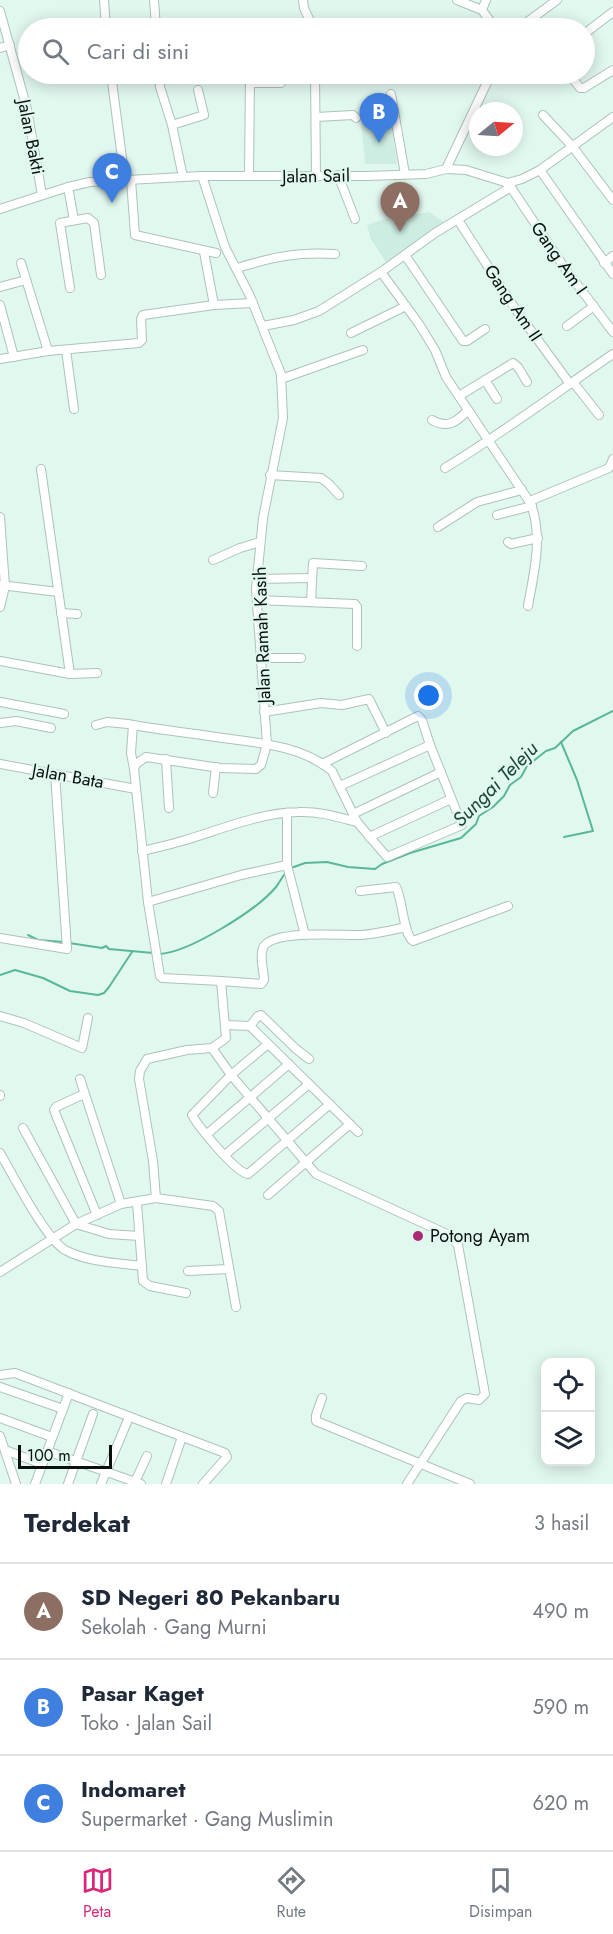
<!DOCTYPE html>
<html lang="id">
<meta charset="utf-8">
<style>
:root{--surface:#fff;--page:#f2f2f3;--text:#1f2937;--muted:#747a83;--line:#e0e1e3;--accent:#db2777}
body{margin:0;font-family:Jost,sans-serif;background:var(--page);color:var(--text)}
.controls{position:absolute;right:18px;bottom:18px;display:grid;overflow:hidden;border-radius:12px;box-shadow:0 3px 15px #0003}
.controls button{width:54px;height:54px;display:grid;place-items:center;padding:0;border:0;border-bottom:2px solid var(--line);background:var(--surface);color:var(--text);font:30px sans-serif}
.compass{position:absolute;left:469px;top:102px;width:54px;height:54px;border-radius:50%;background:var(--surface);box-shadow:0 3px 15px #0003;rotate:72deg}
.scale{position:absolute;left:18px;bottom:15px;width:94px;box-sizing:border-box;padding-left:6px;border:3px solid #09110e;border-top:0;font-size:16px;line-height:21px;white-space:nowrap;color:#09110e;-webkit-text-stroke:4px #e1f8ef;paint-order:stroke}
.you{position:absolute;left:429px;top:696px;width:21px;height:21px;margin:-15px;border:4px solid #fff;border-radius:50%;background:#1a73e8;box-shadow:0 0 0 9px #1a73e833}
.badge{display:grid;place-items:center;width:39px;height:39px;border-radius:50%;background:var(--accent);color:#fff;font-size:20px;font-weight:700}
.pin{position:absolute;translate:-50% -50px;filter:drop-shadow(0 2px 3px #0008)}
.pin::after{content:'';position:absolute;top:32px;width:21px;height:18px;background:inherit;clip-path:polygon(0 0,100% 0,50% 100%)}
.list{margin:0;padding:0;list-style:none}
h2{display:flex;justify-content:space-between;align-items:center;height:78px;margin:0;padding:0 24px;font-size:26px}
h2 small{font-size:20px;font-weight:400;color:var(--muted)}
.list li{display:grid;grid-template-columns:39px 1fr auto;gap:18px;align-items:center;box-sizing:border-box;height:96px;padding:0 24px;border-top:2px solid var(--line)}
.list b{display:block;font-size:22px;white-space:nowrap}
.list p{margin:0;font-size:20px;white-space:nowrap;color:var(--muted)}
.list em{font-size:20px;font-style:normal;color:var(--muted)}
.icon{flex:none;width:33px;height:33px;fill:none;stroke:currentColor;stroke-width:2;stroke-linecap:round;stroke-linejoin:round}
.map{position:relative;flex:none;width:613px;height:1484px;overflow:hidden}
.search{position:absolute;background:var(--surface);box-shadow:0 3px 15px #0003;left:18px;right:18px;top:18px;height:66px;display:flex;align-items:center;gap:15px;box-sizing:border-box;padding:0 21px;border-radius:33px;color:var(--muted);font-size:22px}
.sheet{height:366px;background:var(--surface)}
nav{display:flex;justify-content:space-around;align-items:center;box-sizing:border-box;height:84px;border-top:2px solid var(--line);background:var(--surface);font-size:16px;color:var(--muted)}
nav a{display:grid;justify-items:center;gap:3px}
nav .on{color:var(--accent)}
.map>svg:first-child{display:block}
.built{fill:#ceede2}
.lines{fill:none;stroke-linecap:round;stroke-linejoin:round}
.stream{stroke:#59b79a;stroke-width:2}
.minor-casing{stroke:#adc2ba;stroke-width:10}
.minor{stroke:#fff;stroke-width:8}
.poi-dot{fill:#ac2973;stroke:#e1f8ef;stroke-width:2}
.labels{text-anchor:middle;stroke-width:4.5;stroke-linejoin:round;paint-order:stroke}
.street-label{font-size:18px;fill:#09110e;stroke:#e1f8ef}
.poi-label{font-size:18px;fill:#09110e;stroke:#e1f8ef;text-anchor:start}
.water-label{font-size:20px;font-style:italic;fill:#1d473a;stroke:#e1f8ef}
</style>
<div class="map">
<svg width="613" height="1484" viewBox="0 0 613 1484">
<rect width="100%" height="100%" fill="#e1f8ef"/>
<g class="built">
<path d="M378,115L391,121L397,164H365L361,117Z"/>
<path d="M429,212L445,223L387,264L371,239L367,225L381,220Z"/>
</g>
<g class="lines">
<g class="stream">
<path d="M561,742L577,780L593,831L564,837"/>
<path d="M291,868L305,863L327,862L348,867L375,869L382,864L410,853L461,838L476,824L479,816L493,807L504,796L510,785L521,777L527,766L546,751L555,748L573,731L613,711"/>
<path d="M28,935L38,940L63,942"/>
<path d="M69,943L102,948L106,946L109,949L153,953"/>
<path d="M159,954C188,953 257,910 276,887C280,882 282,876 287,872"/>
<path d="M0,975L15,970L43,978L70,991L98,995L104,993L109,987L132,952"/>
</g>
<g class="minor-casing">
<g id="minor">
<path d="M104,0L106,28"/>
<path d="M154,0L156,28"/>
<path d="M303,0L304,8L313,28"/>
<path d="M457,0L482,10"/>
<path d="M486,0L482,10L495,28"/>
<path d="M0,11L27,109L42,195"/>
<path d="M519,28L557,0"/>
<path d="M584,34L613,12"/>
<path d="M0,48L10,45"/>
<path d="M111,74L125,181"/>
<path d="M159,74L160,87L172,125L183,177"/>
<path d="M315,74L316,176"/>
<path d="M569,74L580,88H584L613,70"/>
<path d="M250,83H281V74"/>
<path d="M391,94L405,174"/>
<path d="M543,115L572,146L613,200"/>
<path d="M316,117L353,115L356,118"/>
<path d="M172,125L204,115L198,90"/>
<path d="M446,169L491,74"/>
<path d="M540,170L613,274"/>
<path d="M338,175L355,219"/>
<path d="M249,176L250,74"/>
<path d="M131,180L135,235L216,253"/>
<path d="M508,183L564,267L613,332"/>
<path d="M68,187L74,220"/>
<path d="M0,209L68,187L90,182L202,176H366L426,174L446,169L466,170L508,183L522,179L540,170L613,117"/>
<path d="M458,220L516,310L570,384"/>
<path d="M405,255L463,341H467L485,329"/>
<path d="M21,263L48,351"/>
<path d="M604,263L613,256"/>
<path d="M237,268C273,257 296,252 335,254"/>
<path d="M381,272L419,324L435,350L446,377L531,504C543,538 534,572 528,606"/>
<path d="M0,287L26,280"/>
<path d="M70,288L60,223L88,218L94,223L101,275"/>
<path d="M0,305L14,357"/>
<path d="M214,305L253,303"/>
<path d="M263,326L294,320L319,311L381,272L435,233L511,187"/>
<path d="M567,326L594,306"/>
<path d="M351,333L406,306"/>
<path d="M66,350L74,409"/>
<path d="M0,359L48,351L139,343L142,340L141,319L143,315L214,305L204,252"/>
<path d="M281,379L363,350"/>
<path d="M485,380L497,399"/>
<path d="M573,382L599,415"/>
<path d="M459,396L513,363L518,367L527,382"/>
<path d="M432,420C447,429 457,422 468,410"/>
<path d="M445,468C504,432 556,393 613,354"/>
<path d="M41,469L70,674"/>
<path d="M270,475L321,478L329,484L339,495"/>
<path d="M530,501L609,468L613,459"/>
<path d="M497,515L532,506"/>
<path d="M0,517L5,586L0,607"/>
<path d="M438,527L477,502L522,490"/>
<path d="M508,542L511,544L538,538"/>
<path d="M213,560L240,548L260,542"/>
<path d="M257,579L312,578"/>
<path d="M0,585L58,592"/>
<path d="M257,600L355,604L357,607V646"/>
<path d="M311,602L313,563L362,566"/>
<path d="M61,613L77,614"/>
<path d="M260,658H301"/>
<path d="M0,661L70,674L97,673"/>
<path d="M0,702L64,714"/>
<path d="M264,712L321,703L342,705L369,699L386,733"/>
<path d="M0,723L16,721L51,728"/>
<path d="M96,725L107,722L128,724C159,730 191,733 223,738C260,743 302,746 332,771L357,822L387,857L462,825L430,745L340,786"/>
<path d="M133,725L131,753L134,769"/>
<path d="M166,759L169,808"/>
<path d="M0,764L136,789"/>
<path d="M322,764L418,716L422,720L430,745"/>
<path d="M213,793L216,767"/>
<path d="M287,813V865L305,935"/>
<path d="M353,814L441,772"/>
<path d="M369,837L451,799"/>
<path d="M142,851C155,848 169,845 182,841C220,830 258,813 298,812C318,811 338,817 357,822"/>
<path d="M360,891L396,887C403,900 403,934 413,941L508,906"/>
<path d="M148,902L241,875L287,865"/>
<path d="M0,938L67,949L55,774"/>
<path d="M221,981L261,984L264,980C264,970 259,958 263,948C271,929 341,936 361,935C376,934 392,930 406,927"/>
<path d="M0,1016L24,1023L82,1048L88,1018"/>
<path d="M226,1025L250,1026L358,1132"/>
<path d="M250,1026L258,1016L261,1015L296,1049L309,1059"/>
<path d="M268,1044L231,1075L192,1115C199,1127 235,1172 248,1174L330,1104"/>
<path d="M212,1048L231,1075L316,1174L449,1235L458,1245L485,1394L479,1400L467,1398L461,1401L407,1484"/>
<path d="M80,1079L121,1204"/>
<path d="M84,1094L56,1107L54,1110L97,1215"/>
<path d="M0,1095V1096"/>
<path d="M23,1128L76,1224L109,1234L139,1236"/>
<path d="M207,1134L289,1064"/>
<path d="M0,1153C13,1175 45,1238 65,1250C87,1262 117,1263 142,1266"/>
<path d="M225,1155L309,1084"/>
<path d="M268,1195L350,1124"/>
<path d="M156,1198L213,1206L219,1211L236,1307"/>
<path d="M137,1203L143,1281L150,1286L186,1293"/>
<path d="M188,1271L229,1269"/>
<path d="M0,1272L76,1224L121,1204L156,1198L153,1161L139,1079L140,1071L147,1059L187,1050L212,1048L226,1038L221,981L162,978L160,976L148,902L134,769L136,764L146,757L220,768L256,769L261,765L267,744L256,589L263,518L283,418L281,374L250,296L225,247L202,176"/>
<path d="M0,1375L15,1373L225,1453L227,1457L203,1484"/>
<path d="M0,1387L63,1409"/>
<path d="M322,1398L316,1415V1421L470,1484"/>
<path d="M0,1418L52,1437"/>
<path d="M0,1436L16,1484"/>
<path d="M5,1450L42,1464"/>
<path d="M47,1451L141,1484"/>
<path d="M35,1484L69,1393"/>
<path d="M68,1484L93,1414"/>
<path d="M101,1484L127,1422"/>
<path d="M134,1484L147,1456"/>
<path d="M166,1484L182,1437"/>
</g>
</g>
<use href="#minor" class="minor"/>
</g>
<circle class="poi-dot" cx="418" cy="1236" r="6"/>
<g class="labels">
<g class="street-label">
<text transform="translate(31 137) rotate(79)" y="6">Jalan Bakti</text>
<text transform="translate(316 176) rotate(-1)" y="6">Jalan Sail</text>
<text transform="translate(559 258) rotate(55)" y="6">Gang Am I</text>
<text transform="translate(513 303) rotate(56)" y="6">Gang Am II</text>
<text transform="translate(262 635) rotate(-92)" y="6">Jalan Ramah Kasih</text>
<text transform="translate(68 776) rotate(10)" y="6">Jalan Bata</text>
</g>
<g class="poi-label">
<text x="430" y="1242">Potong Ayam</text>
</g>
<g class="water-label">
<text transform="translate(495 784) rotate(-45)" y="7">Sungai Teleju</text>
</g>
</g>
</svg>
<div class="controls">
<button><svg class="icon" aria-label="locate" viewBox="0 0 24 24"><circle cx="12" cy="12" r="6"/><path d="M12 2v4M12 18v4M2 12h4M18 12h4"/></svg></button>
<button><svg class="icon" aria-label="layers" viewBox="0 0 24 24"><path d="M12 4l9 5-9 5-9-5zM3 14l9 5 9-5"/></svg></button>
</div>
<svg class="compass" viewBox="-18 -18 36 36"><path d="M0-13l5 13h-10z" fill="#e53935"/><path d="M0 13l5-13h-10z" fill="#747a83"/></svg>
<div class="scale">100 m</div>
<div class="you"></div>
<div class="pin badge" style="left:400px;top:232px;background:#8d6e63">A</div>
<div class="pin badge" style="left:379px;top:143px;background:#3f7fe0">B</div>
<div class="pin badge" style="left:112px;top:203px;background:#3f7fe0">C</div>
<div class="search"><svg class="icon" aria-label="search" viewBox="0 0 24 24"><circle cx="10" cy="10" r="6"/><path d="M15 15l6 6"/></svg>Cari di sini</div>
</div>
<section class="sheet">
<h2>Terdekat<small>3 hasil</small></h2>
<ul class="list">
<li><span class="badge" style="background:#8d6e63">A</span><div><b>SD Negeri 80 Pekanbaru</b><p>Sekolah · Gang Murni</p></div><em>490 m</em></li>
<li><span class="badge" style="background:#3f7fe0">B</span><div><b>Pasar Kaget</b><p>Toko · Jalan Sail</p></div><em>590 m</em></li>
<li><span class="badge" style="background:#3f7fe0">C</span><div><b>Indomaret</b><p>Supermarket · Gang Muslimin</p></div><em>620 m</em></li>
</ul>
</section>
<nav>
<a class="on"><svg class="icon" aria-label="map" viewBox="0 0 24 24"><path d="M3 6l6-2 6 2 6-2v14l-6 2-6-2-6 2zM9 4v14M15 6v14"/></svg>Peta</a>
<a><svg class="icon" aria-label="directions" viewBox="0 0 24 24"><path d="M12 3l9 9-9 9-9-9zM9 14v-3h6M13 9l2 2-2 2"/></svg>Rute</a>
<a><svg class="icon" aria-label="saved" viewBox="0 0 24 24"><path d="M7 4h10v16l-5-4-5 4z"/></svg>Disimpan</a>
</nav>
